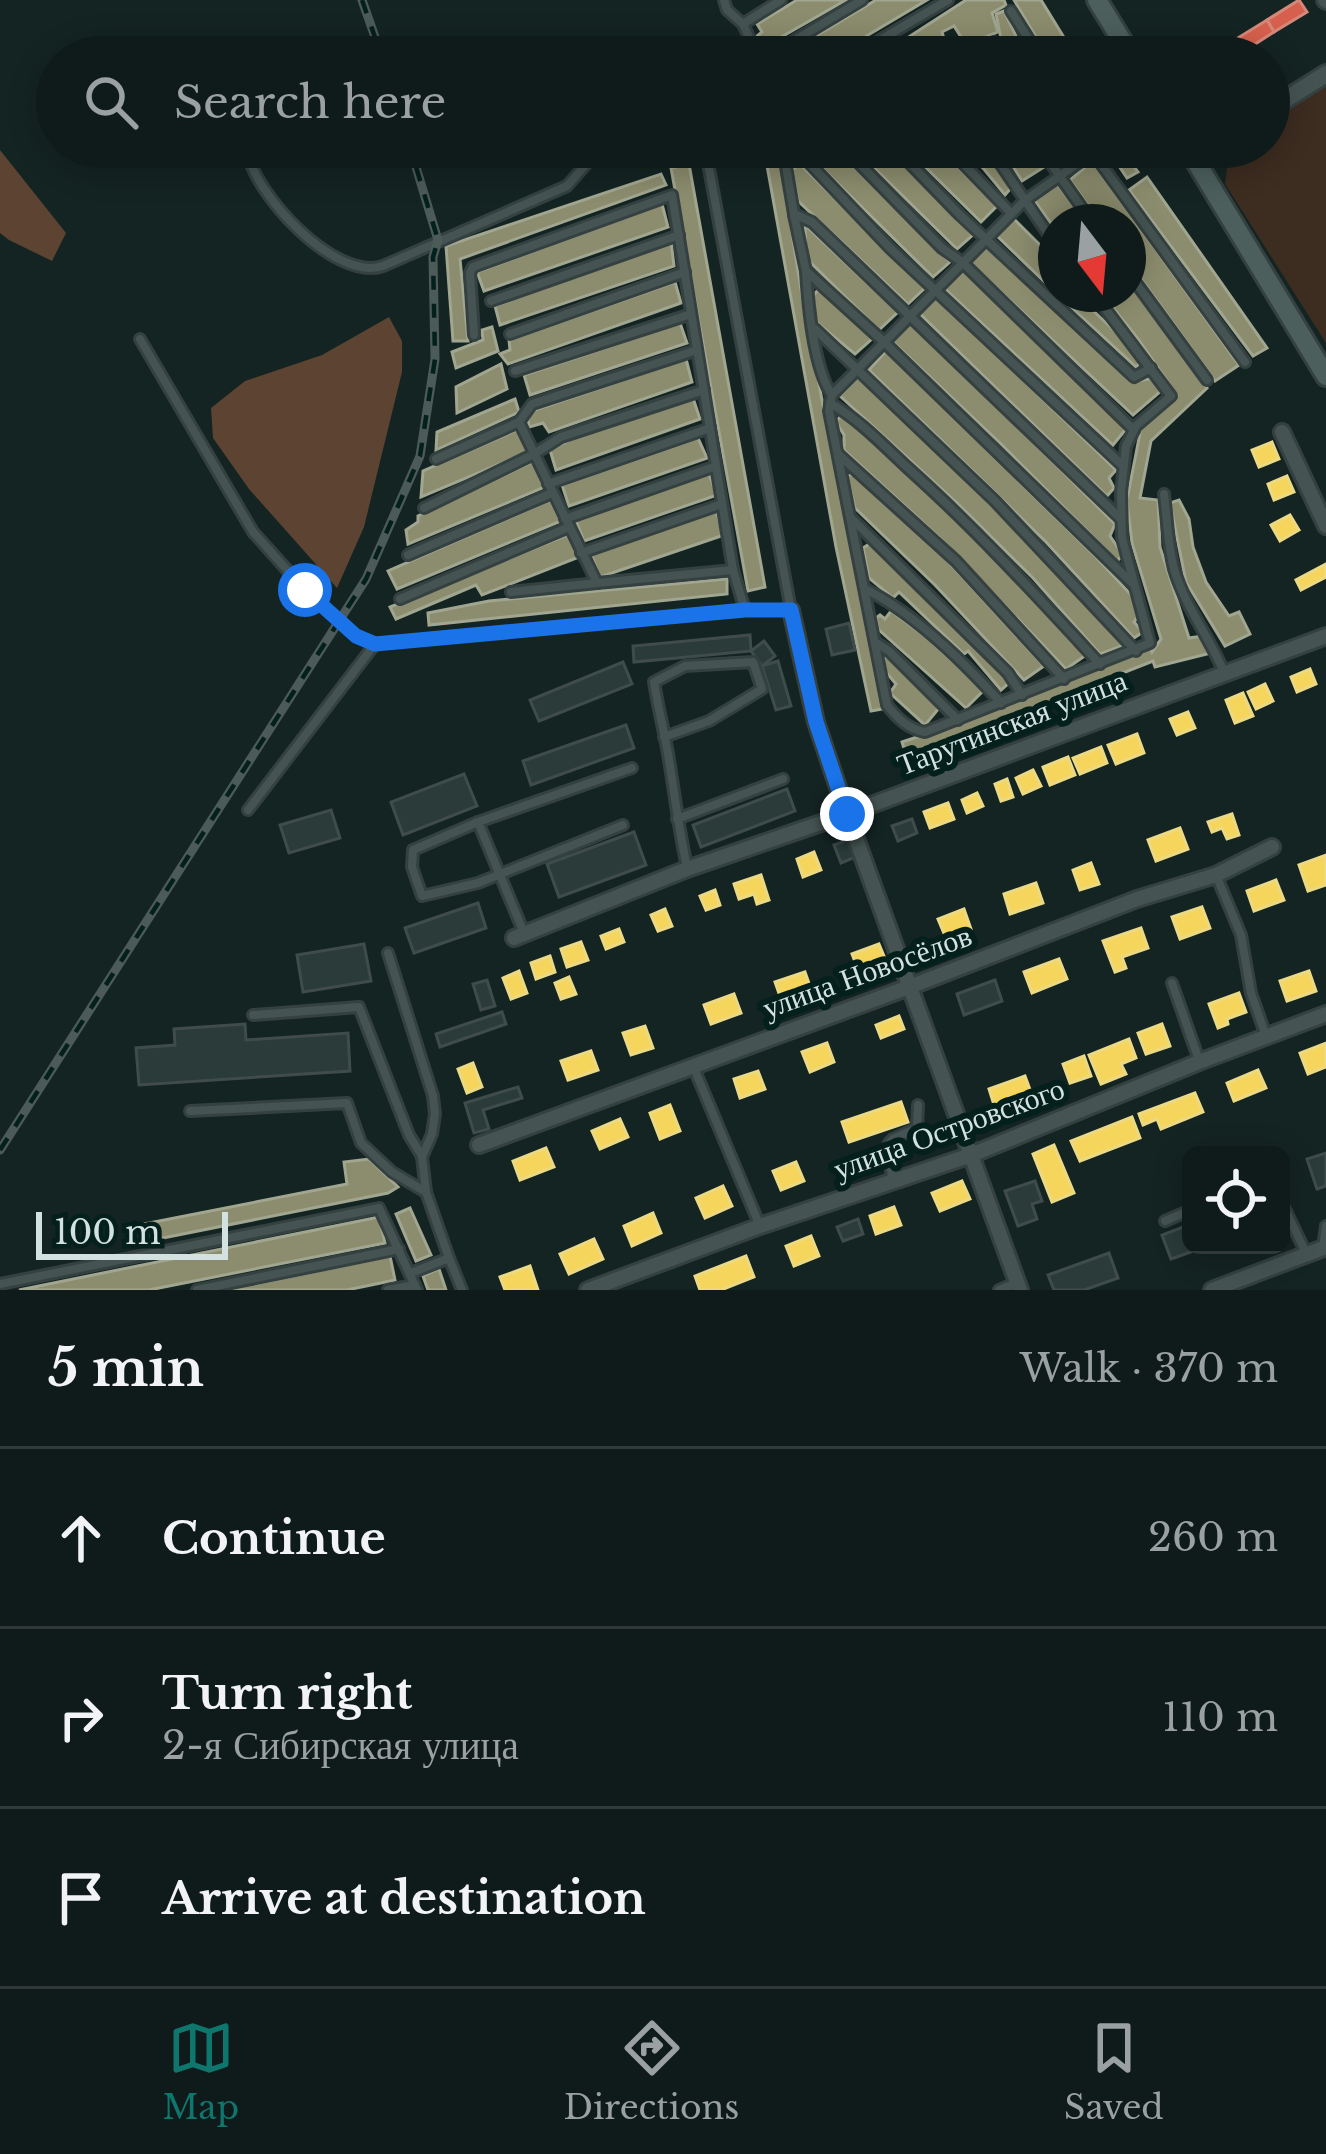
<!DOCTYPE html>
<meta charset="utf-8">
<style>
:root{--surface:#0f1b1a;--page:#1d2827;--text:#f1f3f6;--muted:#9ba1a2;--line:#2f3939;--accent:#0f766e}
body{margin:0;font-family:"Libre Baskerville",serif;background:var(--page);color:var(--text)}
.controls{position:absolute;right:36px;bottom:36px;display:grid;overflow:hidden;border-radius:18px;box-shadow:0 6px 30px #0003}
.controls button{width:108px;height:108px;display:grid;place-items:center;padding:0;border:0;border-bottom:3px solid var(--line);background:var(--surface);color:var(--text);font:60px sans-serif}
.compass{position:absolute;left:1038px;top:204px;width:108px;height:108px;border-radius:50%;background:var(--surface);box-shadow:0 6px 30px #0003;rotate:164deg}
.scale{position:absolute;left:36px;bottom:30px;width:192px;box-sizing:border-box;padding-left:12px;border:6px solid #d3e2e0;border-top:0;font-size:33px;line-height:42px;white-space:nowrap;color:#d3e2e0;-webkit-text-stroke:9px #04201d;paint-order:stroke}
.stop{position:absolute;width:36px;height:36px;margin:-27px;border:9px solid #1a73e8;border-radius:50%;background:#fff}
.stop.end{background:#1a73e8;border-color:#fff;box-shadow:0 3px 12px #0008}
.list{margin:0;padding:0;list-style:none}
h2{display:flex;justify-content:space-between;align-items:center;height:156px;margin:0;padding:0 48px;font-size:51px}
h2 small{font-size:39px;font-weight:400;color:var(--muted)}
.list li{display:grid;grid-template-columns:78px 1fr auto;gap:36px;align-items:center;box-sizing:border-box;height:180px;padding:0 48px;border-top:3px solid var(--line)}
.list b{display:block;font-size:45px;white-space:nowrap}
.list p{margin:0;font-size:39px;white-space:nowrap;color:var(--muted)}
.list em{font-size:39px;font-style:normal;color:var(--muted)}
.icon{flex:none;width:66px;height:66px;fill:none;stroke:currentColor;stroke-width:2;stroke-linecap:round;stroke-linejoin:round}
.map{position:relative;flex:none;width:1326px;height:1290px;overflow:hidden}
.search{position:absolute;background:var(--surface);box-shadow:0 6px 30px #0003;left:36px;right:36px;top:36px;height:132px;display:flex;align-items:center;gap:30px;box-sizing:border-box;padding:0 42px;border-radius:66px;color:var(--muted);font-size:45px}
.sheet{height:696px;background:var(--surface)}
nav{display:flex;justify-content:space-around;align-items:center;box-sizing:border-box;height:168px;border-top:3px solid var(--line);background:var(--surface);font-size:33px;color:var(--muted)}
nav a{display:grid;justify-items:center;gap:6px}
nav .on{color:var(--accent)}
.map>svg:first-child{display:block}
.green{fill:#3d2c20}
.forest{fill:#5c4332}
.homes{fill:#f6d55c;stroke:#ecd984;stroke-width:3}
.shops{fill:#d6604d;stroke:#d58779;stroke-width:3}
.industry{fill:#8c8c6e;stroke:#a1a690;stroke-width:3}
.building{fill:#2a3b39;stroke:#3f4c4b;stroke-width:3}
.lines{fill:none;stroke-linecap:round;stroke-linejoin:round}
.service-casing{stroke:#344140;stroke-width:14}
.minor-casing{stroke:#344140;stroke-width:20}
.tertiary-casing{stroke:#344140;stroke-width:22}
.secondary-casing{stroke:#344140;stroke-width:24}
.service{stroke:#455452;stroke-width:8}
.minor{stroke:#455452;stroke-width:14}
.tertiary{stroke:#455452;stroke-width:16}
.secondary{stroke:#4c5f5d;stroke-width:18}
.rail-casing{stroke:#4c5a58;stroke-width:9}
.rail{stroke:#04201d;stroke-width:4.5;stroke-dasharray:14;stroke-linecap:butt}
.route{stroke:#1a73e8;stroke-width:15}
.labels{text-anchor:middle;stroke-width:12;stroke-linejoin:round;paint-order:stroke}
.street-label{font-size:30px;fill:#d3e2e0;stroke:#04201d}
</style>
<div class="map">
<svg width="1326" height="1290" viewBox="0 0 1326 1290">
<rect width="100%" height="100%" fill="#142422"/>
<path class="green" d="M1326,85V343L1225,184L1228,159L1237,147H1269V121Z"/>
<g class="forest">
<path d="M0,150L66,233L52,261L9,240L0,233Z"/>
<path d="M389,317L402,341V372L364,527L337,588L249,489L213,438L211,408L245,381L322,355Z"/>
</g>
<g class="homes">
<path d="M1272,442L1279,459L1259,467L1252,450Z"/>
<path d="M1287,476L1294,492L1274,500L1268,484Z"/>
<path d="M1290,515L1299,530L1280,541L1271,525Z"/>
<path d="M1326,564V577L1301,590L1296,580Z"/>
<path d="M1310,669L1316,684L1297,692L1291,677Z"/>
<path d="M1265,684L1273,701L1256,709L1248,692Z"/>
<path d="M1243,693L1253,716L1235,723L1226,700Z"/>
<path d="M1188,712L1195,728L1177,735L1170,719Z"/>
<path d="M1137,734L1144,753L1116,764L1108,745Z"/>
<path d="M1101,747L1107,763L1080,774L1073,758Z"/>
<path d="M1068,757L1075,775L1050,785L1043,767Z"/>
<path d="M1033,770L1041,786L1023,794L1016,778Z"/>
<path d="M1007,779L1013,797L1001,801L995,784Z"/>
<path d="M977,793L983,806L967,813L962,800Z"/>
<path d="M948,803L954,819L930,828L924,812Z"/>
<path d="M1232,814L1239,835L1227,839L1222,828L1212,832L1208,822Z"/>
<path d="M1180,828L1188,849L1156,861L1148,840Z"/>
<path d="M814,852L821,870L803,877L797,859Z"/>
<path d="M1326,855V885L1308,891L1299,865Z"/>
<path d="M1091,863L1099,884L1080,890L1073,870Z"/>
<path d="M761,875L769,900L757,904L754,894L739,899L734,884Z"/>
<path d="M1276,880L1284,900L1254,911L1247,891Z"/>
<path d="M1036,883L1043,903L1010,914L1004,894Z"/>
<path d="M715,890L720,905L706,910L700,896Z"/>
<path d="M1202,907L1210,928L1180,939L1172,917Z"/>
<path d="M665,909L672,926L658,931L651,915Z"/>
<path d="M964,909L971,929L946,938L938,919Z"/>
<path d="M1141,928L1148,948L1122,957L1126,968L1115,972L1103,941Z"/>
<path d="M619,929L624,942L606,949L601,936Z"/>
<path d="M581,942L588,960L567,967L561,949Z"/>
<path d="M879,944L886,961L859,972L852,954Z"/>
<path d="M550,956L555,972L536,979L531,963Z"/>
<path d="M1059,959L1067,979L1032,993L1024,972Z"/>
<path d="M519,971L527,993L511,999L503,978Z"/>
<path d="M1309,971L1316,991L1287,1001L1280,981Z"/>
<path d="M805,972L811,989L781,999L775,982Z"/>
<path d="M569,977L576,994L561,999L555,983Z"/>
<path d="M1239,993L1246,1012L1227,1019L1228,1024L1218,1028L1209,1004Z"/>
<path d="M734,994L741,1013L711,1024L704,1005Z"/>
<path d="M899,1016L904,1029L881,1038L876,1025Z"/>
<path d="M1162,1024L1170,1046L1146,1054L1138,1033Z"/>
<path d="M645,1026L653,1048L631,1055L623,1033Z"/>
<path d="M1129,1039L1136,1058L1121,1064L1126,1074L1101,1084L1089,1055Z"/>
<path d="M827,1043L834,1062L810,1072L802,1052Z"/>
<path d="M1326,1043V1067L1308,1074L1300,1053Z"/>
<path d="M591,1051L598,1070L568,1080L561,1061Z"/>
<path d="M1084,1056L1091,1076L1070,1083L1063,1064Z"/>
<path d="M473,1063L482,1087L467,1093L458,1069Z"/>
<path d="M1258,1070L1266,1088L1234,1101L1227,1083Z"/>
<path d="M758,1071L765,1089L740,1098L734,1079Z"/>
<path d="M1025,1076L1032,1095L995,1108L989,1089Z"/>
<path d="M1195,1093L1203,1112L1161,1129L1157,1119L1143,1125L1139,1114Z"/>
<path d="M901,1102L908,1122L849,1142L842,1122Z"/>
<path d="M670,1105L680,1131L660,1139L650,1113Z"/>
<path d="M1132,1117L1140,1138L1080,1161L1071,1141Z"/>
<path d="M620,1119L628,1137L600,1149L592,1131Z"/>
<path d="M1054,1145L1074,1193L1052,1202L1033,1154Z"/>
<path d="M546,1148L554,1167L520,1180L513,1161Z"/>
<path d="M796,1162L804,1181L781,1190L773,1171Z"/>
<path d="M962,1181L970,1199L940,1211L932,1193Z"/>
<path d="M723,1186L732,1206L705,1218L696,1198Z"/>
<path d="M894,1207L901,1225L876,1234L870,1216Z"/>
<path d="M653,1213L661,1233L632,1246L624,1226Z"/>
<path d="M811,1236L819,1256L794,1266L786,1246Z"/>
<path d="M594,1239L603,1259L569,1274L560,1254Z"/>
<path d="M746,1256L754,1277L721,1290H700L695,1276Z"/>
<path d="M530,1266L538,1290H505L500,1277Z"/>
</g>
<g class="shops">
<path d="M1299,0L1307,12L1274,32L1267,20Z"/>
<path d="M1267,20L1274,32L1235,57H1225L1220,49Z"/>
</g>
<g class="industry">
<path d="M797,0H846L762,48L757,36L762,32L757,24Z"/>
<path d="M876,0H927L831,57H781Z"/>
<path d="M966,0H1004L1006,5L992,13L998,32L966,45L954,26L942,32L945,42L940,51L931,57H868L901,42Z"/>
<path d="M1014,0H1041L1076,57H1048Z"/>
<path d="M1004,11L1026,57H971L1002,44L996,14Z"/>
<path d="M778,147L803,302L882,709L871,711L836,547L764,149Z"/>
<path d="M814,147L822,149L834,147L950,262L933,277L809,155Z"/>
<path d="M853,147H887L974,234L957,249Z"/>
<path d="M905,147H938L997,206L981,222Z"/>
<path d="M959,147H981L995,161L1011,188L1005,195L983,168Z"/>
<path d="M1001,147H1031L1044,167L1022,181Z"/>
<path d="M1048,147H1083L1057,161Z"/>
<path d="M1126,156L1138,172L1127,178L1117,163Z"/>
<path d="M1092,161L1239,365L1215,381L1128,261V222H1100L1070,180Z"/>
<path d="M689,164L765,587L748,591L671,168Z"/>
<path d="M800,164L925,288L908,304L798,201L792,170Z"/>
<path d="M661,174L666,185L460,259L468,341H453L446,246Z"/>
<path d="M1147,177L1267,348L1253,356L1129,190Z"/>
<path d="M1057,183L1085,222H1056V230L1033,199Z"/>
<path d="M662,204L668,227L484,291L477,272Z"/>
<path d="M1012,217L1056,261V293L995,234Z"/>
<path d="M805,225L898,312L879,330L806,258Z"/>
<path d="M671,241L674,266L500,325L495,306Z"/>
<path d="M987,244L1132,382L1154,378L1161,391L1133,415L969,262Z"/>
<path d="M963,268L1126,429L1113,445L945,289Z"/>
<path d="M1128,281L1207,388L1151,441L1140,498L1158,500L1160,547L1189,638L1203,636L1211,653L1155,667L1153,661L907,758L902,742L971,719L1150,647L1152,652L1161,639L1132,543L1127,500L1141,428L1177,395L1138,339L1102,294H1128Z"/>
<path d="M675,282L681,303L508,364L500,354L510,350L509,340Z"/>
<path d="M819,289L873,338L855,354L816,322L811,298Z"/>
<path d="M1057,294H1089L1084,302L1121,337L1142,361L1136,367Z"/>
<path d="M935,295L1116,470L1109,478L1114,488L1107,496L919,313Z"/>
<path d="M909,322L995,404L1115,524L1110,536L1123,555L1117,561L1000,443L891,340Z"/>
<path d="M680,323L687,343L530,395L524,375Z"/>
<path d="M492,327L498,351L456,368L452,352L483,340L482,330Z"/>
<path d="M886,351L1096,557L1133,597L1140,614L1134,622L1143,632L1134,638L1046,542L869,370Z"/>
<path d="M686,359L692,382L549,432L543,423L529,427L528,418L535,410Z"/>
<path d="M501,364L507,389L457,413L456,387Z"/>
<path d="M858,376L984,496L1127,644L1100,654L1033,578L956,502L840,396Z"/>
<path d="M693,398L700,419L556,470L550,450L574,438Z"/>
<path d="M515,399L519,412L436,450L437,432Z"/>
<path d="M842,414L960,521L1086,655L1066,669L941,539L844,450V435L836,422Z"/>
<path d="M517,430L528,452L421,497L423,471Z"/>
<path d="M698,438L707,458L569,506L562,485Z"/>
<path d="M532,462L545,487L408,544L406,530L418,522V516Z"/>
<path d="M709,474L717,495L584,541L575,519Z"/>
<path d="M854,474L946,559L1044,666L1024,680L935,585L855,508L847,476Z"/>
<path d="M550,500L561,521L397,589L388,571Z"/>
<path d="M1179,500L1189,519L1193,547L1206,582L1229,616L1239,612L1250,634L1225,646L1186,582L1170,503Z"/>
<path d="M716,511L724,535L600,577L591,554Z"/>
<path d="M567,535L579,557L482,595L476,585L396,619L390,607Z"/>
<path d="M871,543L991,658L1010,682L1001,690L968,651L964,654L899,592L893,598L869,578L863,548Z"/>
<path d="M727,579V594L429,625L428,613L489,601Z"/>
<path d="M891,611L925,636L984,690L966,708L878,629L876,618L880,615L885,619Z"/>
<path d="M889,656L939,708L925,725L890,693L896,684L885,671L884,658Z"/>
<path d="M369,1159L398,1187L388,1193L138,1243L134,1226L347,1184L344,1162Z"/>
<path d="M410,1208L431,1255L416,1261L396,1214Z"/>
<path d="M379,1217L385,1243L149,1290H19Z"/>
<path d="M390,1256L395,1280L347,1290H226Z"/>
<path d="M439,1269L446,1290H428L423,1276Z"/>
</g>
<g class="building">
<path d="M849,623L855,650L832,655L826,629Z"/>
<path d="M750,635L751,651L634,662L633,646Z"/>
<path d="M764,641L775,656L762,666L751,651Z"/>
<path d="M778,661L791,706L776,710L762,666Z"/>
<path d="M623,662L632,684L539,721L530,700Z"/>
<path d="M626,725L634,748L531,785L523,761Z"/>
<path d="M464,774L477,806L403,835L391,802Z"/>
<path d="M787,789L795,811L701,847L693,825Z"/>
<path d="M331,810L340,838L289,853L280,825Z"/>
<path d="M912,819L917,833L898,841L892,826Z"/>
<path d="M634,832L646,865L559,897L547,864Z"/>
<path d="M856,837L863,854L841,863L834,845Z"/>
<path d="M478,903L486,928L414,953L405,928Z"/>
<path d="M364,944L371,981L303,992L297,955Z"/>
<path d="M487,980L495,1006L481,1010L473,984Z"/>
<path d="M995,980L1002,1001L964,1015L957,994Z"/>
<path d="M502,1012L506,1024L440,1047L436,1034Z"/>
<path d="M245,1024L246,1040L348,1033L350,1071L139,1085L136,1048L175,1045L174,1029Z"/>
<path d="M518,1087L522,1098L483,1110L489,1129L474,1133L465,1103Z"/>
<path d="M1326,1153V1186L1317,1189L1307,1159Z"/>
<path d="M1035,1181L1042,1201L1032,1204L1037,1219L1018,1226L1005,1191Z"/>
<path d="M858,1219L863,1234L843,1241L837,1227Z"/>
<path d="M1191,1224V1245H1210L1171,1259L1162,1235Z"/>
<path d="M1109,1253L1118,1278L1084,1290H1054L1048,1275Z"/>
</g>
<g class="lines">
<g class="service-casing">
<g id="service">
<path d="M724,0L727,10L743,24L758,57"/>
<path d="M1011,11L1040,57"/>
<path d="M743,24L781,0"/>
<path d="M767,57L862,0"/>
<path d="M851,57L948,0"/>
<path d="M952,57L994,42"/>
<path d="M246,147C252,193 335,282 383,266L567,186L601,147"/>
<path d="M789,147L783,149L794,214L812,222L1120,518"/>
<path d="M794,147L890,248L1123,466"/>
<path d="M843,147L942,248L962,262L1134,430"/>
<path d="M894,147L960,215L1134,377L1151,368"/>
<path d="M947,147L1011,213"/>
<path d="M989,147L1056,246"/>
<path d="M1039,147L1092,222"/>
<path d="M1093,153L1245,362"/>
<path d="M794,215L806,271"/>
<path d="M1128,272L1207,380"/>
<path d="M1094,294L1171,396L1136,426L1126,446L1121,492L1122,538L1150,643L925,732C908,729 897,718 887,705L829,411L832,395L1024,201L1101,147"/>
<path d="M491,301L679,235"/>
<path d="M815,329L995,501L1136,651"/>
<path d="M510,334L685,272"/>
<path d="M474,335L470,273L473,267L672,195L733,570L745,610"/>
<path d="M140,339L253,532L305,590L356,636L375,644"/>
<path d="M697,350L532,404L519,422L597,583L733,570"/>
<path d="M515,371L691,314"/>
<path d="M832,395C814,369 808,304 806,271L884,342L1133,584"/>
<path d="M830,403C860,420 884,446 909,469C977,530 1038,597 1100,664"/>
<path d="M838,454L956,561L1064,679"/>
<path d="M436,459L519,422"/>
<path d="M548,484L710,428"/>
<path d="M1164,494C1167,518 1168,546 1174,569C1185,606 1209,637 1224,672"/>
<path d="M424,508L534,454L561,437L704,390"/>
<path d="M851,518L1008,673L1022,695"/>
<path d="M565,519L716,466"/>
<path d="M581,553L722,504"/>
<path d="M408,555L552,493"/>
<path d="M865,589C914,613 964,662 1001,703"/>
<path d="M511,592L597,583"/>
<path d="M400,599L569,527"/>
<path d="M875,642L889,651L958,720"/>
<path d="M664,737L709,721L762,689L753,662L685,666L654,682C658,708 665,734 669,760C675,796 679,831 687,867"/>
<path d="M248,810L375,644L745,610H791L705,147"/>
<path d="M677,819L783,779"/>
<path d="M478,822L413,850L412,867L422,896L478,883L623,825"/>
<path d="M1216,875L1241,935L1251,993L1266,1036"/>
<path d="M524,933L478,822L632,768"/>
<path d="M388,953L433,1096L435,1114L432,1134L422,1157L426,1192L449,1258"/>
<path d="M1172,983L1199,1060"/>
<path d="M253,1015L359,1007L409,1135L422,1156"/>
<path d="M693,1066L760,1226"/>
<path d="M190,1111L347,1103L361,1143L392,1172L424,1191"/>
<path d="M892,1180L889,1143L893,1139L917,1128L918,1105"/>
<path d="M1281,1201L1306,1253"/>
<path d="M1165,1221L1191,1210"/>
<path d="M1323,1248L1326,1226"/>
<path d="M411,1273L449,1258L462,1290"/>
<path d="M0,1284L379,1208L417,1290"/>
<path d="M197,1290L399,1249"/>
<path d="M388,1290L415,1285"/>
<path d="M999,1290L1016,1283"/>
</g>
</g>
<g class="minor-casing">
<g id="minor">
<path d="M1325,0L1326,1"/>
<path d="M1282,432L1326,526"/>
<path d="M791,610L816,722L847,814L1020,1290"/>
<path d="M514,938L687,869L847,814L1326,636"/>
<path d="M479,1145L909,987L1137,899L1216,875L1272,847"/>
<path d="M588,1290L760,1226L971,1155L1199,1062L1326,1014"/>
<path d="M1212,1290L1326,1247"/>
</g>
</g>
<g class="tertiary-casing">
<g id="tertiary">
<path d="M1269,110L1326,74"/>
<path d="M1194,158L1210,147"/>
</g>
</g>
<g class="secondary-casing">
<g id="secondary">
<path d="M1097,0L1132,57"/>
<path d="M1187,147L1326,376"/>
</g>
</g>
<use href="#service" class="service"/>
<use href="#minor" class="minor"/>
<use href="#tertiary" class="tertiary"/>
<use href="#secondary" class="secondary"/>
<g class="rail-casing">
<g id="rail">
<path d="M362,0L382,57"/>
<path d="M0,1150L366,579L420,456L435,359L433,257L438,240L410,147"/>
</g>
</g>
<use href="#rail" class="rail"/>
</g>
<g class="lines">
<path class="route" d="M305,590L356,636L375,644L745,610H791L816,722L847,814"/>
</g>
<g class="labels">
<g class="street-label">
<text transform="translate(1012 723) rotate(-21)" y="10">Тарутинская улица</text>
<text transform="translate(867 972) rotate(-20)" y="10">улица Новосёлов</text>
<text transform="translate(949 1129) rotate(-20)" y="10">улица Островского</text>
</g>
</g>
</svg>
<div class="controls">
<button><svg class="icon" aria-label="locate" viewBox="0 0 24 24"><circle cx="12" cy="12" r="6"/><path d="M12 2v4M12 18v4M2 12h4M18 12h4"/></svg></button>
</div>
<svg class="compass" viewBox="-18 -18 36 36"><path d="M0-13l5 13h-10z" fill="#e53935"/><path d="M0 13l5-13h-10z" fill="#9ba1a2"/></svg>
<div class="scale">100 m</div>
<div class="stop" style="left:305px;top:590px"></div>
<div class="stop end" style="left:847px;top:814px"></div>
<div class="search"><svg class="icon" aria-label="search" viewBox="0 0 24 24"><circle cx="10" cy="10" r="6"/><path d="M15 15l6 6"/></svg>Search here</div>
</div>
<section class="sheet">
<h2>5 min<small>Walk · 370 m</small></h2>
<ul class="list">
<li><svg class="icon" aria-label="ahead" viewBox="0 0 24 24"><path d="M12 20V5M6 11l6-6 6 6"/></svg><div><b>Continue</b></div><em>260 m</em></li>
<li><svg class="icon" aria-label="right" viewBox="0 0 24 24"><path d="M7 20v-9h11M14 6l5 5-5 5"/></svg><div><b>Turn right</b><p>2-я Сибирская улица</p></div><em>110 m</em></li>
<li><svg class="icon" aria-label="arrive" viewBox="0 0 24 24"><path d="M6 21V4h12l-3 4 3 4H6"/></svg><div><b>Arrive at destination</b></div></li>
</ul>
</section>
<nav>
<a class="on"><svg class="icon" aria-label="map" viewBox="0 0 24 24"><path d="M3 6l6-2 6 2 6-2v14l-6 2-6-2-6 2zM9 4v14M15 6v14"/></svg>Map</a>
<a><svg class="icon" aria-label="directions" viewBox="0 0 24 24"><path d="M12 3l9 9-9 9-9-9zM9 14v-3h6M13 9l2 2-2 2"/></svg>Directions</a>
<a><svg class="icon" aria-label="saved" viewBox="0 0 24 24"><path d="M7 4h10v16l-5-4-5 4z"/></svg>Saved</a>
</nav>
